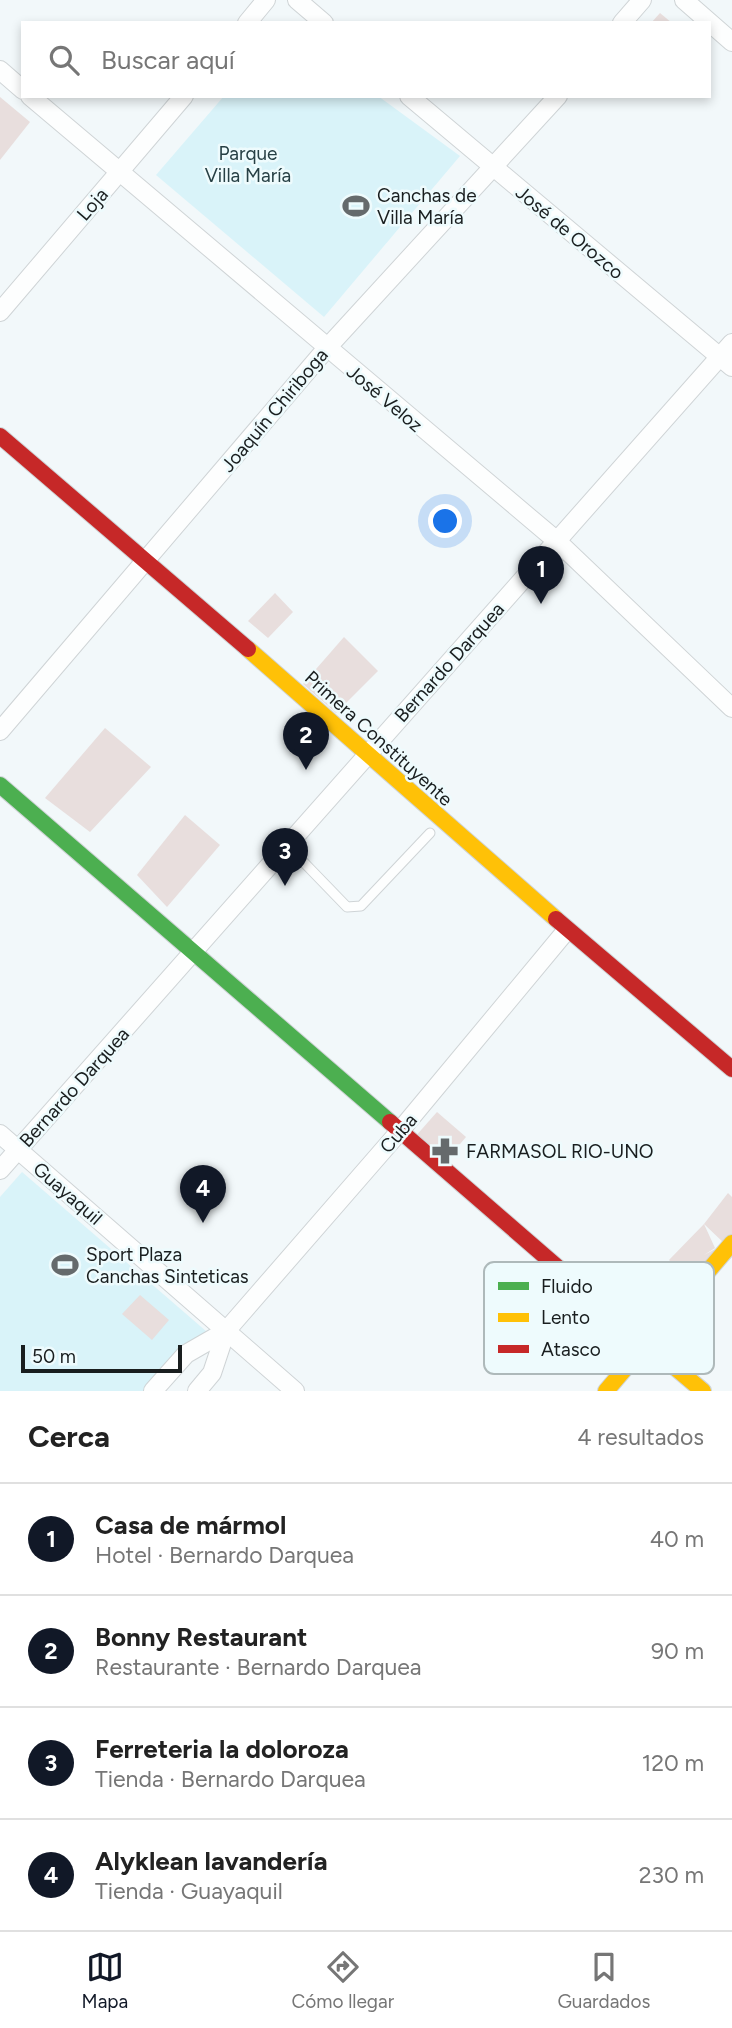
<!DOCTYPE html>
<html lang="es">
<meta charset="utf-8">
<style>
:root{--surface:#fff;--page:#f6f6f6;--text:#222;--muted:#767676;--line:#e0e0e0;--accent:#111827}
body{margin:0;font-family:Figtree,sans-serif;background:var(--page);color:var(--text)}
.scale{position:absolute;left:21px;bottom:18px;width:161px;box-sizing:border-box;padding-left:7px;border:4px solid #191e1f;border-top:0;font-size:19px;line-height:24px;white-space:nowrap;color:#191e1f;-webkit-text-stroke:5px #eefbfd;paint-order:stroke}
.you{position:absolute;left:446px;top:522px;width:24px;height:24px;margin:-18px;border:5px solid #fff;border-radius:50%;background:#1a73e8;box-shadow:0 0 0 10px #1a73e833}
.badge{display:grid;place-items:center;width:46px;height:46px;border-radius:50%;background:var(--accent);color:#fff;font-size:23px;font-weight:700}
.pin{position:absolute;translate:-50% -58px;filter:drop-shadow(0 2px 4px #0008)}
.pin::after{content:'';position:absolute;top:37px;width:24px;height:21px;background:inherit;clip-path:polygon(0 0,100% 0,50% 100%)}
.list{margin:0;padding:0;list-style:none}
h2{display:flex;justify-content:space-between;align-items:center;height:91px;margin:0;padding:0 28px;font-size:30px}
h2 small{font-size:23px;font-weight:400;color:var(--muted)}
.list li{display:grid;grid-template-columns:46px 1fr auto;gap:21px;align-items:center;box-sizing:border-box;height:112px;padding:0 28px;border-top:2px solid var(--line)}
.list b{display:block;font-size:26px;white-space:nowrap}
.list p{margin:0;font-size:23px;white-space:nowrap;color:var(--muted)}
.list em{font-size:23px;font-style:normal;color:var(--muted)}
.icon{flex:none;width:38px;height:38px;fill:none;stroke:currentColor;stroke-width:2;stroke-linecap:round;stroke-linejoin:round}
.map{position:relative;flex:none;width:732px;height:1391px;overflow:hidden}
.search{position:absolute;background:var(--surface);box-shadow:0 4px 10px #0003;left:21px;right:21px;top:21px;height:77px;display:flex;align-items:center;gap:18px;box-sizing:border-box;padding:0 24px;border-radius:0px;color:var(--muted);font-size:26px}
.sheet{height:539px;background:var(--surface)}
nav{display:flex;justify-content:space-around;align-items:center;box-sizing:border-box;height:98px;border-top:2px solid var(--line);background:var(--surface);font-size:19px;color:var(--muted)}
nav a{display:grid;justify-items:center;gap:4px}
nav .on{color:var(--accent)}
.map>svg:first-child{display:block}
.green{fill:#d9f3f9}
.building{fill:#e8dedd}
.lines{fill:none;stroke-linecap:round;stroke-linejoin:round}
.lane-casing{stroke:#cfd4d6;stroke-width:11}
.street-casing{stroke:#cfd4d6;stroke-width:20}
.fast-casing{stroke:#cfd4d6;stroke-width:18}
.slow-casing{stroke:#cfd4d6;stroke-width:18}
.jam-casing{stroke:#cfd4d6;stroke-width:18}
.lane{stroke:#fdfefe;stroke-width:9}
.street{stroke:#fdfefe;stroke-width:18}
.fast{stroke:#4caf50;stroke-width:16}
.slow{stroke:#ffc107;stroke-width:16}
.jam{stroke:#c62828;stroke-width:16}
.labels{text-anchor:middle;stroke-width:5;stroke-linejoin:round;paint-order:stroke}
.park-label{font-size:19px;fill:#274045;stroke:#eefbfd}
.poi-label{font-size:19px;fill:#191e1f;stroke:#eefbfd;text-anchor:start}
.street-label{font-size:19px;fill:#191e1f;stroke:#eefbfd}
.key{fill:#eefbfd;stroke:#aeb9ba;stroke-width:2}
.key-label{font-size:19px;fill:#191e1f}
</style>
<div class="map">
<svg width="732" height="1391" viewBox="0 0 732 1391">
<rect width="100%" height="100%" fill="#f2f8fa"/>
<g class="green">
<path d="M224,96H378L460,156L324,317L156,175Z"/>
<path d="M22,1172L207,1332L155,1391H0V1197Z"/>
</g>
<g class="building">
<path d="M660,13L672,23H651Z"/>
<path d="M0,97L30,122L0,160Z"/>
<path d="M275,593L293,612L268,638L248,621Z"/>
<path d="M344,637L378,671L336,713L303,684Z"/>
<path d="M105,728L151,767L90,832L45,798Z"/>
<path d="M185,815L220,845L167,907L137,875Z"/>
<path d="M437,1112L466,1137L443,1164L414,1138Z"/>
<path d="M728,1193L732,1197V1236L725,1244L704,1224L715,1248L704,1255L723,1245L688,1280L669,1260L704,1224Z"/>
<path d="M140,1295L169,1320L152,1340L122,1314Z"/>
</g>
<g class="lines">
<g class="lane-casing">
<path id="lane" d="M287,845L347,907L361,906L430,833"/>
</g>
<g class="street-casing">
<g id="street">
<path d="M297,0L324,23"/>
<path d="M684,0L732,42"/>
<path d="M247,23L266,0"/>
<path d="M622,23L642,0"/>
<path d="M0,70L23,90"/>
<path d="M30,96L557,541L732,708"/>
<path d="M409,96L732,367"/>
<path d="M0,312L184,96"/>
<path d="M0,731L326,349L558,96"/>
<path d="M0,1134L295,1391"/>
<path d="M0,1170L732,343"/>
<path d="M153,1391L186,1354L226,1331L399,1132L566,931"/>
<path d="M197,1391L212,1373L226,1331"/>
</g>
</g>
<g class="fast-casing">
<path id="fast" d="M0,785L390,1122"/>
</g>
<g class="slow-casing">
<g id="slow">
<path d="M248,649L556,919"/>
<path d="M608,1311L703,1391"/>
<path d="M606,1391L732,1243"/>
</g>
</g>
<g class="jam-casing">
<g id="jam">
<path d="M0,436L248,649"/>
<path d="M556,919L732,1069"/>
<path d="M390,1122L608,1311"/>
</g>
</g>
<use href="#lane" class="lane"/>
<use href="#street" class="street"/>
<use href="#fast" class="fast"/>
<use href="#slow" class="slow"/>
<use href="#jam" class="jam"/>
</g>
<defs>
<g id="stadium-bare" transform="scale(2.1)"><path d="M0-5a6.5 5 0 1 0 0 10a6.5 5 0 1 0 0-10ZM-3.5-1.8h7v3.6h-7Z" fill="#656a6c" stroke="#eefbfd" stroke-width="2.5" paint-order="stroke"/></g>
<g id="pharmacy-bare" transform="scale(2.1)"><path d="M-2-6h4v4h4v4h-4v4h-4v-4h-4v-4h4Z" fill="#656a6c" stroke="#eefbfd" stroke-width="2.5" paint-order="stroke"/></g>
</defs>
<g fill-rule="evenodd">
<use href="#stadium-bare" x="356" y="206"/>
<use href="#pharmacy-bare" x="445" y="1151"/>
<use href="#stadium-bare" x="65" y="1265"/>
</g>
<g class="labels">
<g class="park-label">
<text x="248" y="160">Parque<tspan x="248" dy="22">Villa María</tspan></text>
</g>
<g class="poi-label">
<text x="377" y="202">Canchas de<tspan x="377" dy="22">Villa María</tspan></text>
<text x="466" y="1158">FARMASOL RIO-UNO</text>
<text x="86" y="1261">Sport Plaza<tspan x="86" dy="22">Canchas Sinteticas</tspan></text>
</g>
<g class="street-label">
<text transform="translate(92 204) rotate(-49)" y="7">Loja</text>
<text transform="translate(570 232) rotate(40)" y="7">José de Orozco</text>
<text transform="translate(385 398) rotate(40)" y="7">José Veloz</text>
<text transform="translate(274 410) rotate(-50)" y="7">Joaquín Chiriboga</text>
<text transform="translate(449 662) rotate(-48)" y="7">Bernardo Darquea</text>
<text transform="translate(379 738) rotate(42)" y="7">Primera Constituyente</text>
<text transform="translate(74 1087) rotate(-48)" y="7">Bernardo Darquea</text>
<text transform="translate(398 1133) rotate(-49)" y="7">Cuba</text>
<text transform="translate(68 1193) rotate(41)" y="7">Guayaquil</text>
</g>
</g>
<rect x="484" y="1262" width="230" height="112" rx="10" class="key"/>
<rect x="498" y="1282" width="31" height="8" fill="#4caf50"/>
<rect x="498" y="1313" width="31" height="9" fill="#ffc107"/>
<rect x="498" y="1345" width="31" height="8" fill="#c62828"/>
<g class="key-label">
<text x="541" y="1293">Fluido</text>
<text x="541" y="1324">Lento</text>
<text x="541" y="1356">Atasco</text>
</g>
</svg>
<div class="scale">50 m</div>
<div class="you"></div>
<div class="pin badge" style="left:541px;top:604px">1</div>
<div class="pin badge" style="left:306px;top:770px">2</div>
<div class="pin badge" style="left:285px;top:886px">3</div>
<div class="pin badge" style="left:203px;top:1223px">4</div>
<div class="search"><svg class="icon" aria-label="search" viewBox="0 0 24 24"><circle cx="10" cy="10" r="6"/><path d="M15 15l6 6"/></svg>Buscar aquí</div>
</div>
<section class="sheet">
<h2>Cerca<small>4 resultados</small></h2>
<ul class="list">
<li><span class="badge">1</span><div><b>Casa de mármol</b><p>Hotel · Bernardo Darquea</p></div><em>40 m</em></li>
<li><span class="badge">2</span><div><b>Bonny Restaurant</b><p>Restaurante · Bernardo Darquea</p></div><em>90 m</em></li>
<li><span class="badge">3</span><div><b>Ferreteria la doloroza</b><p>Tienda · Bernardo Darquea</p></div><em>120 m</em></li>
<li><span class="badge">4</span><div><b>Alyklean lavandería</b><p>Tienda · Guayaquil</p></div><em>230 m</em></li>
</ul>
</section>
<nav>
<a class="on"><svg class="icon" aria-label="map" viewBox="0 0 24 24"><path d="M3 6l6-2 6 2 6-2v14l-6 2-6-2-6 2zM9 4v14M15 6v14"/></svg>Mapa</a>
<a><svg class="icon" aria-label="directions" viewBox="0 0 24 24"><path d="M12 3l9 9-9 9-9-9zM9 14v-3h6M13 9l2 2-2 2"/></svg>Cómo llegar</a>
<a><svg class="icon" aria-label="saved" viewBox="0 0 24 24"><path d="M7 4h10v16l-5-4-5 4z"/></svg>Guardados</a>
</nav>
